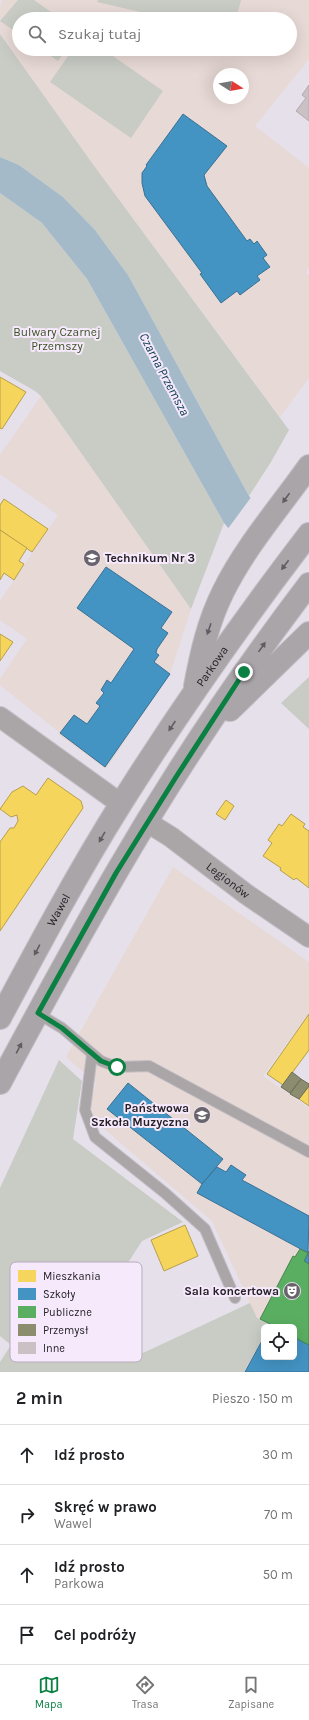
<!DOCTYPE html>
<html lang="pl">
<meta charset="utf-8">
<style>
:root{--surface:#fff;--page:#f2f2f2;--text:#202124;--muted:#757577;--line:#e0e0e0;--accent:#0b8043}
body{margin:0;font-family:Karla,sans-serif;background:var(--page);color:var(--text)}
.controls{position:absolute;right:12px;bottom:12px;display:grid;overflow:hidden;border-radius:6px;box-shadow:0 4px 16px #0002}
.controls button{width:36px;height:36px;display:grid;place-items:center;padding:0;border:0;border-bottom:1px solid var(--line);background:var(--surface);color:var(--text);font:20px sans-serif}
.compass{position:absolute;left:213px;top:68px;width:36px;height:36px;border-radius:50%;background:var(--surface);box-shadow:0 4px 16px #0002;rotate:101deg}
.stop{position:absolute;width:12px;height:12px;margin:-9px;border:3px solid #0b8043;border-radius:50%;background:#fff}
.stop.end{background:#0b8043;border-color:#fff;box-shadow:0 1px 4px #0008}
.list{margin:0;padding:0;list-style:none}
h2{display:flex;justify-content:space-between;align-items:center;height:52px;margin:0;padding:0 16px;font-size:17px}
h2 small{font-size:13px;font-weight:400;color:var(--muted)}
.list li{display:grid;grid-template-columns:26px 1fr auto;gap:12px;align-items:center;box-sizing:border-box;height:60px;padding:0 16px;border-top:1px solid var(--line)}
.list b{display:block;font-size:15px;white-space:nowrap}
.list p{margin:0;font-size:13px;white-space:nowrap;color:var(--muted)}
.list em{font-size:13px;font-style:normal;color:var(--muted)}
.icon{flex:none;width:22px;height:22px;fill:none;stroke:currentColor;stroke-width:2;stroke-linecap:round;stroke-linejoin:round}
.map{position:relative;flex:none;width:309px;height:1372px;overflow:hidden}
.search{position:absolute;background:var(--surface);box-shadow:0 4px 16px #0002;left:12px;right:12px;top:12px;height:44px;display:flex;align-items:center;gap:10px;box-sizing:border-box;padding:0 14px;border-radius:22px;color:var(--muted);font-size:15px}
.sheet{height:292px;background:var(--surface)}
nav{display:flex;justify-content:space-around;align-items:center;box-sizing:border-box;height:56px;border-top:1px solid var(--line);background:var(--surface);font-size:11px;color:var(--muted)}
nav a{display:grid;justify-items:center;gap:2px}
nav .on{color:var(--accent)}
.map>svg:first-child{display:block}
.education{fill:#e7d9d5;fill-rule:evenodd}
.green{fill:#c8ccc5}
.water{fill:#a4bac8}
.pier{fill:#e6e0ea}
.homes{fill:#f6d55c;stroke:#b79f4c}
.schools{fill:#4393c3;stroke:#3a7194}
.public{fill:#5aae61;stroke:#4a8450}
.industry{fill:#8c8c6e;stroke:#6d6c59}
.building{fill:#cbc1c5;stroke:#b0aaae}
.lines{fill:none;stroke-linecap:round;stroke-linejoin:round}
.lane-casing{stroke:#c3bec6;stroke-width:12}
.street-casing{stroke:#c3bec6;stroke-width:22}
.secondary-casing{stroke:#c3bec6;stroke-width:24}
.lane{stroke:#aaa6a7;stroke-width:10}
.street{stroke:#aaa6a7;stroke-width:20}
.secondary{stroke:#aaa5a8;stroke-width:22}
.oneway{fill:#615c61}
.route{stroke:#0b8043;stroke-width:5}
.labels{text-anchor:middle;stroke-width:4;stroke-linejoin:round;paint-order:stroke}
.park-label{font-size:12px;fill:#3c5224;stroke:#f5e9fb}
.poi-label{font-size:12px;font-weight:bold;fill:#252127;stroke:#f5e9fb;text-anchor:end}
.street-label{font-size:12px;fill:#252127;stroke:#f5e9fb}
.water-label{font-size:13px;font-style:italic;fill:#0a3d4f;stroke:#f5e9fb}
.key{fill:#f5e9fb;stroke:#b7adbb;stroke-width:1}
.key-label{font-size:11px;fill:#252127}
</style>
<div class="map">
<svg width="309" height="1372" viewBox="0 0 309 1372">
<rect width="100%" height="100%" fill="#e6e0ea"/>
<g class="education">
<path d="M2,0H309V59L255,126L309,168V267L306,272L309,276V378L280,417L92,163L0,34V8ZM19,19H290V49H19ZM219,74H243V98H219Z"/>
<path d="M41,396L191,609L170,674L106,769L58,734L59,732L0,685V679L27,639L0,620V601L58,515L0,474V455Z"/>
<path d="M173,867L309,962V1013L263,1076L309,1108V1372H244L264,1336V1357H294V1327H269L270,1325L257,1318L212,1221L96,1122L91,1105L96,1083L66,1057Z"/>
</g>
<g class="green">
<path d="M18,0H34L61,19H19V34L0,21Z"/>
<path d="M98,0H241L236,19H171L97,2Z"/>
<path d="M0,34L92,163L289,430L271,462L249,496L128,275L95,230L63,197L19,165L0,157Z"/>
<path d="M40,49H67L58,61Z"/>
<path d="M73,49H103L163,91L131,138L50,82Z"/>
<path d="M0,193L42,223L87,279L224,523L191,609L41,396L35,391L0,371Z"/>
<path d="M309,677V729L281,703Z"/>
<path d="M59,1060L82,1081L73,1139L183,1222L142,1241L93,1317L143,1353L250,1303L257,1318L270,1325L269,1327H264V1336L244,1372H0V1362L11,1345L0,1336V1188Z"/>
</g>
<path class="water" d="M0,157L19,165L63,197L95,230L128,275L249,496L309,566V624L224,523L87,279L42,223L0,193Z"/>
<path class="pier" d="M252,496L309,563V626L227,530Z"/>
<g class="homes">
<path d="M0,377L26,392L2,429L0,428Z"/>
<path d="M4,499L48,529L32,552L0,530V505Z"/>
<path d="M0,530L27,548L19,561L24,564L14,580L4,573L0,580Z"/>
<path d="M0,634L13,642L0,661Z"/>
<path d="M48,778L81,801L83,808L0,931V842L10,828H14L18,821L17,815L11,817L0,809L12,792L23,786L36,795Z"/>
<path d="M226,800L234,806L225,820L216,814Z"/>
<path d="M291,814L305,824L303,827L309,831V888L296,878L294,880L280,870L281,868L263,856L272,843L268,840L279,824L282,826Z"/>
<path d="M309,1014V1050L283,1085L267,1074Z"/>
<path d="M309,1086V1106L299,1099Z"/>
<path d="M185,1225L198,1256L164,1271L151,1240Z"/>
</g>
<g class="schools">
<path d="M183,114L227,146L204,175L207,186L247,241L250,239L254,244L257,241L267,255L263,258L270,267L257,276L260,280L240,295L237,291L221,303L200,274L202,273L145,196L142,183V173L147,166L146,165Z"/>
<path d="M106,567L172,612L161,628L168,633L157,649L156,653L159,655L154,662L170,674L105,767L60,733L74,715L87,724L100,706L96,703L104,693L101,690L107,680L111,683L134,649L77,608Z"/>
<path d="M128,1083L223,1159L202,1184L107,1109Z"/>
<path d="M231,1165L246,1175L242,1180L309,1216L308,1253L197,1193L202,1184L217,1167L226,1172Z"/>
<path d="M309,1251V1264L304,1261Z"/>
<path d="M264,1337V1357H294V1337L309,1345V1372H245Z"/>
</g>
<path class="public" d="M300,1249L308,1253L304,1261L309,1264V1345L294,1337V1327H276L260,1319L293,1256L295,1257Z"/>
<g class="industry">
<path d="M292,1072L301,1079L290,1093L281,1087Z"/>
<path d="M301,1079L309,1084V1086L299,1099L290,1094Z"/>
</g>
<path class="building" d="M309,85V121L296,111L306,98L302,95Z"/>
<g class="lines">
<g class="lane-casing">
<g id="lane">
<path d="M37,1013L62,1028L101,1061L117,1067L149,1066L309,1152"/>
<path d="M92,1054L85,1110L95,1137L165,1193L205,1229L235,1298"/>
</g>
</g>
<g class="street-casing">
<g id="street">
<path d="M0,717L121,804"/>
<path id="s1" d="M147,822L171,837L246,894L309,937"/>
</g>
</g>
<g class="secondary-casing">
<g id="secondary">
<path d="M195,686C201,654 208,622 223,592C245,547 280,507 309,466"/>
<path d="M230,710L309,633"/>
<path id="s2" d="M0,1018C39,945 78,872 122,802C180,710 243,620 309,534"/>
<path d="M0,1083C38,1012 76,942 116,873C174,773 239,676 309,584"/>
</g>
</g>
<use href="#lane" class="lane"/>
<use href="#street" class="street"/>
<use href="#secondary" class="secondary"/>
</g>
<defs><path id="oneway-solid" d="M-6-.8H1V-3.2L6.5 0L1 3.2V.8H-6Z"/></defs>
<g class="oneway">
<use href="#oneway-solid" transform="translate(286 498) rotate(126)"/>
<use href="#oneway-solid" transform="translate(285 565) rotate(127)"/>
<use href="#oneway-solid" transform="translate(209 629) rotate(109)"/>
<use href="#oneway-solid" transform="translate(262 647) rotate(-55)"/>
<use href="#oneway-solid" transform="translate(172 726) rotate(124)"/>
<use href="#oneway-solid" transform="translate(102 837) rotate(120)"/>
<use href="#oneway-solid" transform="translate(37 950) rotate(118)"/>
<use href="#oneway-solid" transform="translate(19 1048) rotate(-62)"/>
</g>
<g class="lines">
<path class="route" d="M117,1067L101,1061L62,1028L38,1013L116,873L176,777L244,672"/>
</g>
<defs>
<g id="school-disc" transform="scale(0.9)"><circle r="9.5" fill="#69646b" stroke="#f5e9fb"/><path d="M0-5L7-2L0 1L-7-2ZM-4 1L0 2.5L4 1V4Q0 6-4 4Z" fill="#fff"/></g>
<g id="theatre-disc" transform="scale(0.9)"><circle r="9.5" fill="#69646b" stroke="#f5e9fb"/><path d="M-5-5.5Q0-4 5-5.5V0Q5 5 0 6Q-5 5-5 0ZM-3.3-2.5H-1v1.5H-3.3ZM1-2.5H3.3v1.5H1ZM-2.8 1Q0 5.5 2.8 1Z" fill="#fff"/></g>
</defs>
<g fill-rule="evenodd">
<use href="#school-disc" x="92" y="558"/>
<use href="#school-disc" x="202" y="1115"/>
<use href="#theatre-disc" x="292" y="1291"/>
</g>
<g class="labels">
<g class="park-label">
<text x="57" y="336">Bulwary Czarnej<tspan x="57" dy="14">Przemszy</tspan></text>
</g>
<g class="poi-label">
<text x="105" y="562" text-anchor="start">Technikum Nr 3</text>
<text x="189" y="1112">Państwowa<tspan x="189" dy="14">Szkoła Muzyczna</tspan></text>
<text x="279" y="1295">Sala koncertowa</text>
</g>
<g class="street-label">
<text dy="4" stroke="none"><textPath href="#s2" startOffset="411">Parkowa</textPath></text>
<text dy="4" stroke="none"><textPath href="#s1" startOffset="100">Legionów</textPath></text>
<text dy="4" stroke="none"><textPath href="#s2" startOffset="123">Wawel</textPath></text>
</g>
<g class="water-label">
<text transform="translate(165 374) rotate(62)" y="5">Czarna Przemsza</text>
</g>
</g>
<rect x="10" y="1262" width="132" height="100" rx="6" class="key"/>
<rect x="18" y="1270" width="18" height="12" fill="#f6d55c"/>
<rect x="18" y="1288" width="18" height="12" fill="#4393c3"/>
<rect x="18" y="1306" width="18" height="12" fill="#5aae61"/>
<rect x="18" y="1324" width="18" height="12" fill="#8c8c6e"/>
<rect x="18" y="1342" width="18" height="12" fill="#cbc1c5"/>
<g class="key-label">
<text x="43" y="1280">Mieszkania</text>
<text x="43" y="1298">Szkoły</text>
<text x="43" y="1316">Publiczne</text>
<text x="43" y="1334">Przemysł</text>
<text x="43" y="1352">Inne</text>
</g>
</svg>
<div class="controls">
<button><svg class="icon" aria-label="locate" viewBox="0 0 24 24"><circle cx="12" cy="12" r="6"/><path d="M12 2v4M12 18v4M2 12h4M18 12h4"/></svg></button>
</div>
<svg class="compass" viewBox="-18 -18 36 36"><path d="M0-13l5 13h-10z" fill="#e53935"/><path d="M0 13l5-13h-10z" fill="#757577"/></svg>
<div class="stop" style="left:117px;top:1067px"></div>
<div class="stop end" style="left:244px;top:672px"></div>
<div class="search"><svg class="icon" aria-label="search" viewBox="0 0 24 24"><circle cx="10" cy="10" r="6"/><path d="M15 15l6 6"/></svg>Szukaj tutaj</div>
</div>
<section class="sheet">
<h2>2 min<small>Pieszo · 150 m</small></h2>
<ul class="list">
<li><svg class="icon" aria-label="ahead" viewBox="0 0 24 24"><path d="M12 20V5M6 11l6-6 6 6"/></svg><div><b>Idź prosto</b></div><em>30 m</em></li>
<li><svg class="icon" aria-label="right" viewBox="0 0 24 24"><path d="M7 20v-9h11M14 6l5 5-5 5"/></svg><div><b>Skręć w prawo</b><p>Wawel</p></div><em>70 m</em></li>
<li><svg class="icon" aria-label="ahead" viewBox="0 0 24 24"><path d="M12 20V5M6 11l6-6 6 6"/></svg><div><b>Idź prosto</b><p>Parkowa</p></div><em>50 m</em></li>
<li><svg class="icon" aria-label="arrive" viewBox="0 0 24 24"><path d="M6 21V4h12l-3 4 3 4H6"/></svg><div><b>Cel podróży</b></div></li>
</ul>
</section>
<nav>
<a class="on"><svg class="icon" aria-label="map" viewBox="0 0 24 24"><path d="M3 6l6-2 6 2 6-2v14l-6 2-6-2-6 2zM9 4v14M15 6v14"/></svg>Mapa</a>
<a><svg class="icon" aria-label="directions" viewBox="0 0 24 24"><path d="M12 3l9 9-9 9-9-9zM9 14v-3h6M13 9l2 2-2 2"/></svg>Trasa</a>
<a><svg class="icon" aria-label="saved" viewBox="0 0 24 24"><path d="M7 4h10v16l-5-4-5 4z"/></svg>Zapisane</a>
</nav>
